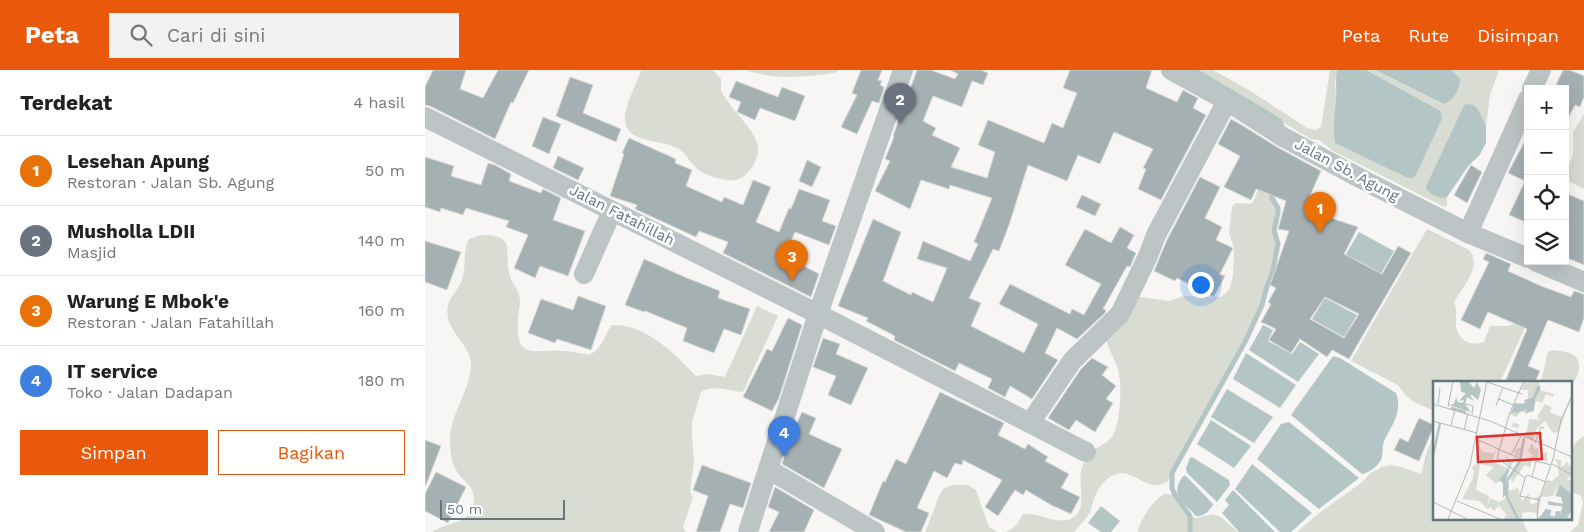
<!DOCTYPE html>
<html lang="id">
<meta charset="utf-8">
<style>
:root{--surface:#fff;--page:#f2f2f2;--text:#222;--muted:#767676;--line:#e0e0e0;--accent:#ea580c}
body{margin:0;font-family:"Work Sans",sans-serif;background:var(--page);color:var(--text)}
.controls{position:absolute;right:15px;top:15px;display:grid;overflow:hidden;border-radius:0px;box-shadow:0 5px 20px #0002}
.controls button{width:45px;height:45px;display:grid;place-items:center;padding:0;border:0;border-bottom:1px solid var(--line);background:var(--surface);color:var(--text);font:25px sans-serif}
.scale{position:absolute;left:15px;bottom:12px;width:125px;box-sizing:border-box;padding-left:5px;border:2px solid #63787e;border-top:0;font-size:14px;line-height:18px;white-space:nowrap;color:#63787e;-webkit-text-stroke:4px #fff;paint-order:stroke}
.you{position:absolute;left:775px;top:214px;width:18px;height:18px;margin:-12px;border:4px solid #fff;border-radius:50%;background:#1a73e8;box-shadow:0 0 0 8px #1a73e833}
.badge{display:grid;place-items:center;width:32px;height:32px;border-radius:50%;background:var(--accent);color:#fff;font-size:16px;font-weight:700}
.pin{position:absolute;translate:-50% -41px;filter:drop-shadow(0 1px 2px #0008)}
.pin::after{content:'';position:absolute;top:26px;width:18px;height:15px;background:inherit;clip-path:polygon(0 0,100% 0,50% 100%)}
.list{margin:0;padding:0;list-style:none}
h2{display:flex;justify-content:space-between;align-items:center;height:65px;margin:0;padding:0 20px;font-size:21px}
h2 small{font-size:16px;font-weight:400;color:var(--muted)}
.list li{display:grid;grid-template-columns:32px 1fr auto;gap:15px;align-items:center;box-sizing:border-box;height:70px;padding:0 20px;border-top:1px solid var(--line)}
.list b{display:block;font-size:19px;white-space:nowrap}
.list p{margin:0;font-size:16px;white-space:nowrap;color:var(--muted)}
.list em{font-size:16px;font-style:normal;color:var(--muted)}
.actions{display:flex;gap:10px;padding:15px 20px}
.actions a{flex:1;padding:11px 0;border:1px solid var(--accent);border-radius:0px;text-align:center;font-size:18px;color:var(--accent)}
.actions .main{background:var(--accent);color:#fff}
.icon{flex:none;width:28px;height:28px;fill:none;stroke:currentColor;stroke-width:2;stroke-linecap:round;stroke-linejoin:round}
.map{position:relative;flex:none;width:1159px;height:462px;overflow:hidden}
header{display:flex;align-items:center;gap:30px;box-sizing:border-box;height:70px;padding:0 25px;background:var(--accent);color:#fff}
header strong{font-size:24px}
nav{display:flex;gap:28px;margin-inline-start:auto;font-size:18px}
.search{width:350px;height:45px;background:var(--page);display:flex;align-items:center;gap:12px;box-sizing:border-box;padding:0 18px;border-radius:0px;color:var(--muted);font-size:19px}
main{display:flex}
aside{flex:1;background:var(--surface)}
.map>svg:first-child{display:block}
.green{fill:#d8dcd3}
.water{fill:#b4c5c5}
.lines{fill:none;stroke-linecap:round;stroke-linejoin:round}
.stream{stroke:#b4c5c5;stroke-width:5}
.building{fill:#a5b0b3;stroke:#d8d8d6;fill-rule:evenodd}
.minor{stroke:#bdc4c6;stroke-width:20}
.labels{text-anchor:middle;stroke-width:5;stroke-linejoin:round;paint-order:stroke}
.street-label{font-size:15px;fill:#63787e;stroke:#fff}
.inset-river{fill:none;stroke:#b4c5c5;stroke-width:2.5}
.inset-road{fill:none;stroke:#afb9ba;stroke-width:1}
.view{fill:#db312f;fill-opacity:0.15;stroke:#db312f;stroke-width:2.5}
.inset-edge{fill:none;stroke:#63787e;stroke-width:2.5}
</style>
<header>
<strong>Peta</strong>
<div class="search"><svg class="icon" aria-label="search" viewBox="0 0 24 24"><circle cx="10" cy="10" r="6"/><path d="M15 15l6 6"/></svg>Cari di sini</div>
<nav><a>Peta</a><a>Rute</a><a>Disimpan</a></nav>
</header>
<main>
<aside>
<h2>Terdekat<small>4 hasil</small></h2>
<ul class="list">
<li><span class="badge" style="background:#e8710a">1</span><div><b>Lesehan Apung</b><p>Restoran · Jalan Sb. Agung</p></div><em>50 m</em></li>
<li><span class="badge" style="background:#6b7280">2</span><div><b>Musholla LDII</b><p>Masjid</p></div><em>140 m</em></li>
<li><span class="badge" style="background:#e8710a">3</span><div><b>Warung E Mbok'e</b><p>Restoran · Jalan Fatahillah</p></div><em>160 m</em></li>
<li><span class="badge" style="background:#3f7fe0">4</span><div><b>IT service</b><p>Toko · Jalan Dadapan</p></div><em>180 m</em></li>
</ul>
<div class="actions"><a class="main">Simpan</a><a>Bagikan</a></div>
</aside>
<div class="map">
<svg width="1159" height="462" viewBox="0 0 1159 462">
<rect width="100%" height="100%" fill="#f7f6f4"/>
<g class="green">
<path d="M216,0H286L289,1L296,9C296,12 296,16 296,20C297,24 300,27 302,30C311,45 334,63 333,81C332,92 323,107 311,110C302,112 282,106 275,101C266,95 262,84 254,79C240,70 209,73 202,58C194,43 212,15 216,0Z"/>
<path d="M321,0H414L409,3C378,7 351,10 321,0Z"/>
<path d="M769,0H788L824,20L882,58L890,60L896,57L905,0H912L910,13L911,27L909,71L988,108L991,105L1017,49L1016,41L941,0H950L1019,34L1035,9L1027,0H1074L1065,25L1061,56L1053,39L1049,35H1039L1002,114L1020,128L1022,127V136L1019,137L908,81L894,70L886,69Z"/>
<path d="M1159,44V119L1145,112L1142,99L1148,85V62Z"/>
<path d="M835,115L846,123L853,143L849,160L853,174L847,204L842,216L837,235L821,270L743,411C721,427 708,392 685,407C678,411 672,421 669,429C667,434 667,439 664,444C660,450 654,456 649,462H580C589,460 594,452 598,444C614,442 632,456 647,448C663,441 653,413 656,401C659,390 664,383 674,377C678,374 683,372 686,368C696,356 698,311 692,297C688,285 684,282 681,268L708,228L716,227L743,231L759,226L795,227L800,224L805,218L808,206L809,178L804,163L807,137L811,133L825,134L828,132Z"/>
<path d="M1002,159L1044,180C1058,196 1037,218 1029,232C1033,242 1030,246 1031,256C1033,270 1046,277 1059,272L1065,256H1083L1095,252L1099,256V260L1075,312H1009V343L1007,340L989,332L980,325L973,315L926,291Z"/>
<path d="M56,165C92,165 79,180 84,203C86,213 95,220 95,232C94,243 89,269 98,277C108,285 124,279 136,281C145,281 154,283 163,285C177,281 179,265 187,255C221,254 249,283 271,306L282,304L300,307L332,236L353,246L318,322C305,321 287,314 276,322L267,352V364L269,392L265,421L268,428L258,457L261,462H7C19,453 39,455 46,440C56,418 38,414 30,398C26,391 25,379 25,372C24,345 45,322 46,295C46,277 29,267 24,251C17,229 34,224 38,206C41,194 38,180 44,169Z"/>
<path d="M1129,280C1135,281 1144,282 1149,285C1159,294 1153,308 1145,317V312H1116L1122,285L1124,281Z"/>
<path d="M1009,363V397L1007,401L1009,402V448H1096L1103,462H872L894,443L936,413L946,403L957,397L965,395L977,397L996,404L1001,384Z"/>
<path d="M1159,366V462H1145L1153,455L1158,432L1155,425L1145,422C1145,403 1140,376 1159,366Z"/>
<path d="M528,415H543L551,420L564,457L573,462H500L515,424L519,418Z"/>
<path d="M740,424L750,425L765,446L771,448L788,444L796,447L813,462H713C714,451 730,427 740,424Z"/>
</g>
<g class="water">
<path d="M912,0H941L1016,41L1017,49L991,105L988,108H983L910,73C907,59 910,42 911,28C912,18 910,10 912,0Z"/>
<path d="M950,0H1027L1035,9C1035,20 1029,29 1019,34Z"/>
<path d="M1043,34L1049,35L1053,39L1061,56V73L1054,86L1044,95L1022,127C1016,130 1006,125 1001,119L1002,114L1039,35Z"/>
<path d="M934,162L969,181L937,236L938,216L948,199L934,191L925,206L902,217Z"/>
<path d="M900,228L932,245L919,267L887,249Z"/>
<path d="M838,255L848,260L843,271L867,284L875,272L894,284L873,312L824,280Z"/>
<path d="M821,283L871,315L855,338L808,309Z"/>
<path d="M908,286L915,288L971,323C978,342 967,355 959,371C957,376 958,381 957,387C955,395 944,403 937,404L866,345Z"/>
<path d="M802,319L848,347L829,373L786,347Z"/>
<path d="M786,350L826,376L809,398L772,374Z"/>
<path d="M864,352L934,408L894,439L832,389L856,354Z"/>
<path d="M767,387L804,410L805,415L792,432L762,403L761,398L765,388Z"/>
<path d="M827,394L887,443L866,462H855L810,419Z"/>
<path d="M758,406H761L788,434C786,440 778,447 771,446C758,431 744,426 758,406Z"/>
<path d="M808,420L850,462H814L797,443L804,435L800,430Z"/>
<path d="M676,436L695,451L686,462H676L663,453Z"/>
</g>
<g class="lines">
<g class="stream">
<path d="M769,0L855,51L859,62"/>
<path d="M765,462V446L750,425L747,418V403L821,270L837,235L842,216L847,204L853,174L849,160L853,143V138L847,128L846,119"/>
</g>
</g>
<g class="building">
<path d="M8,0H41L35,19L58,28L73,0H104L88,33L86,32L70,69L5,36L0,35V17Z"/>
<path d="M436,0H457L453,10L457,11L455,15L459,17L454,33L447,31L432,64L416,57L432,25L427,23Z"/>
<path d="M492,0H506L530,9L533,4L525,0H556L563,3L558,15L547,11L537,37L508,26L498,51L511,58L507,65L535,78L526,97L562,108L570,82L553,75L563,50L619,73L627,53L638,58L652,23L638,18L645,0H727L721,18L752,32L758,20L773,28L768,38L781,45L736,130L713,119L721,99L718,98L728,79L689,62L675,94L653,85L642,111L603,95L584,155L574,181L568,179L544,228L556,233L546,256L599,283L613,254L574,234L585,214L645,244L647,239L659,245L676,214L640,195L660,159L686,173L695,157L709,165L702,178L711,183L705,197L702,196L678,239L681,240L680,243L652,269L632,258L620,283L633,290L607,329L585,316L580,327L563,318L567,309L534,293L530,301L469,270L470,266L441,251L443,248L413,236L448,149L476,162L458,211L486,225L487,222L508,232L522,198L492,189L498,171L545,191L553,174L549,172L567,128L525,115L524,119L496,110L485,139L450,121L465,91L460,89L469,67L468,66Z"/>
<path d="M1138,0H1145L1159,6V27L1155,37L1150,35L1140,54V19H1129Z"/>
<path d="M145,7L168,15L158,43L196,59L191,72L131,46Z"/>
<path d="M311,11L353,27L357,17L380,26L370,51L335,38L330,50L312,42L316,32L304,27Z"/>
<path d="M118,47L136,54L124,84L107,76Z"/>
<path d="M806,49L820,57L852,77L896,101L879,139L933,157L919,184L957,204L973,176L986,183L924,289L907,280L902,287L875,269L866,283L844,270L851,259L836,252L846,234L843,232L851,218L845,215L864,161L853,159L861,131L831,119L826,130L799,117L815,86L793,74ZM900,227L934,244L919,268L885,249Z"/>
<path d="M1103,65V153L1084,145L1100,111L1083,103Z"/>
<path d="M204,68L251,89L250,93L267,100L261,116L297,132L299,127L318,135L328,110L346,117L331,152L354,162L364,138L366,139L374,119L405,130L397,151L411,156L404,175L370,162L360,186L394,204L386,227L298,183L303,172L274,161L271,167L210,139L212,135L185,126L199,84L197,83Z"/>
<path d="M133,86L159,98L153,110L128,98Z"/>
<path d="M0,87L29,96L26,106L56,115L63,93L70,95L86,104L84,111L116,123L118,119L136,128L128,150L160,161L143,206L115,196L110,208L89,198L103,165L81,157L84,151L41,138L38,145L16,138L15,142L0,137Z"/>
<path d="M382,90L396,97L387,117L374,111Z"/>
<path d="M1046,95L1057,102L1042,133L1029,125Z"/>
<path d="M775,107L795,117L780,148L797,157L791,170L808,178L795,204L800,206L789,227L752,208L750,211L729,201L742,170Z"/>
<path d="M1140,123L1159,131V195L1140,187Z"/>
<path d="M657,125L676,134L670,146L651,137Z"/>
<path d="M0,171L36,182L22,220L0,212Z"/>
<path d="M1061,183L1086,194L1083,201L1116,216L1146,227L1149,221L1159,224V248L1154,262L1123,250L1103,296L1115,301L1110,312H1080L1102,259L1063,242L1055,259L1036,250L1064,192L1058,189Z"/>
<path d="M219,189L262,208L295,221L293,228L325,239L316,265L299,259L289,283L258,271L262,258L220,241L219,242L200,235Z"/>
<path d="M153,226L181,236L166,280L132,269L130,273L103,263L116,229L148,240Z"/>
<path d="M363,248L377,255L354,328L347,341L318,327L342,279L347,281Z"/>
<path d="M398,268L415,274L411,284L443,298L426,335L403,325L411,306L388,297Z"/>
<path d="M667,288L683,297L677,305L691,316L681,329L688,333L670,362L651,350L644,360L623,348L656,299Z"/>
<path d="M515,322L579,353L573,365L600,379L603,374L623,387L620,391L644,404L636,418L655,427L646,444L626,435L601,420L598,425L590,420L573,446L560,437L577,410L538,390L537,395L530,393L522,408L509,401L492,438L504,443L496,462H481L444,445L458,411L460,412L471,389L481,394Z"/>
<path d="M377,342L391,348L384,364L417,379L399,418L357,394L367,364Z"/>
<path d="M994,348L1009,355V356L994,391L969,380L975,368L983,372Z"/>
<path d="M0,370L16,376L1,415H0Z"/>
<path d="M277,395L326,413L318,438L305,434L295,462H271L283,426L268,420Z"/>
<path d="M11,402L41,417L23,453L0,441V424Z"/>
<path d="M350,417L389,440L379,462H344L354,442L343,437Z"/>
</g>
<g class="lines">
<g class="minor">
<path d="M746,0L802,31L858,67L946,114L1043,163L1103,188"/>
<path d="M1107,19L1116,0"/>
<path d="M0,47L393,244L661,382"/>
<path d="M1043,163L1103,29"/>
<path d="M1110,191L1159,212"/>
<path d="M159,204L187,141"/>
<path d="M605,353L647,291L695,244L723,186L731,165L802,31"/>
<path d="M323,462L343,399"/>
<path d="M450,462L343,399L393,244L478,0"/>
</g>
</g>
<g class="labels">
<g class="street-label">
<text transform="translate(922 100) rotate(28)" y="5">Jalan Sb. Agung</text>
<text transform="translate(197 145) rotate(27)" y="5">Jalan Fatahillah</text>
</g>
</g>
<g transform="translate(1008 311)">
<rect width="139" height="139" fill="#f7f6f4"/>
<path d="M92,0L95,3V0H106L107,9L121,13L120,16L113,13L109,22L104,20L94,33L89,30L83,36L77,33L82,21L85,27L95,18V9H88ZM139,13L136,23L139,25L135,24L126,51L120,52L112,40L104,47L100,60L83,52L85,47L78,45L80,42L86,43L84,52L93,56L96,38L106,39L104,36L112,23L119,27L117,31L129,36ZM90,60V66L85,77L91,80L100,75L95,69L99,62L102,68L105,67L106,78L114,70V83L110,78L99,79L97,87L92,84L79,102L77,94L84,88L80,87L86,81L83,76L74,93L63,103L53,94L61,86L47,83L43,109L56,115L55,124L57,117L66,121L75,116V110L85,107L89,120L96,112L97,122L102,124L101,122L106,121L101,117L108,115L114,99L119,100L126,94L124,81L121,78L128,79V86L135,81L136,85L139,84V94L134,98L139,100V117L132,118L139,120H131L139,123L130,122L139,125L135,136L139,137L127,135L131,138H121L118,135L117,138L113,134L116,138H104V132L95,131L89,132V138H71L73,133L66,125L60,130L58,126L55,128L46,120L29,118L40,97L41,89L38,87L47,80L46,65L50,71L61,72L64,68L59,80L74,87L76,84L72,81L73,77L81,79L82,68L88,66ZM125,103L122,115L128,116L130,122H114L129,126L128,130H123L121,135L117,134L119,129L112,128L111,133L105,136L108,116L120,115Z" fill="#d8dcd3" fill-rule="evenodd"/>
<path d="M27,0H35L41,7L44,1L48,9L45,19L39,14H37L41,20L34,16L32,23L38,31L16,24L21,23L23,16L25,21L30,22L31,19L26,20L33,12L28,11ZM105,4L108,6L102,18L101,30L93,32V27L91,30L84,31L83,35L82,30L78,33L82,22L93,23L91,19L99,17ZM77,86L72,103L76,101L75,115L73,113L70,117V102L66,99ZM127,104L139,113V130L134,136L139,138H105L113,128L118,129L117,135L122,136L123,130L127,131V135L130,125L115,124V120L130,123L128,116L123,115Z" fill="#b4c5c5"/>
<path class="inset-river" d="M18,27L33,31M0,75L7,42M74,116L72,103L87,80L91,57M74,116L85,138"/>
<path class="inset-road" d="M91,0L77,31L64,77L92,97L94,94L113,101M54,1L89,13M66,18L80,24M29,22L40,25L39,33M0,23L57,40L139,76M5,23L7,7M63,25L70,6M15,26L20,0M0,40L44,52M18,45L22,28M31,49L35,32M43,58L81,75M102,62L108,46L111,47M78,74L88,55M119,83L139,94M99,96L103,80L118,84M92,97L87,115L106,119M24,120L67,138M0,121L34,138M15,138L37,84L54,0M104,138L105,122L120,78L128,39L139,15"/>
<path class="view" d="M107,52L109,78L45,81L44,56Z"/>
<rect width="139" height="139" class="inset-edge"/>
</g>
</svg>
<div class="controls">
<button>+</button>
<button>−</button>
<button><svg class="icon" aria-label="locate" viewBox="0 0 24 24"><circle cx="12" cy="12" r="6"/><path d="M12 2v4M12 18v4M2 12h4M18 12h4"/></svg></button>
<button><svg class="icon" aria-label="layers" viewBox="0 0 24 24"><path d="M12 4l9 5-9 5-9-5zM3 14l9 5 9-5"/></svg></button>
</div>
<div class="scale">50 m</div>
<div class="you"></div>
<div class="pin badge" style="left:895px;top:163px;background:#e8710a">1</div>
<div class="pin badge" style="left:475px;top:54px;background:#6b7280">2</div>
<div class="pin badge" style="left:367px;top:211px;background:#e8710a">3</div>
<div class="pin badge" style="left:359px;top:387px;background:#3f7fe0">4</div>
</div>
</main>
